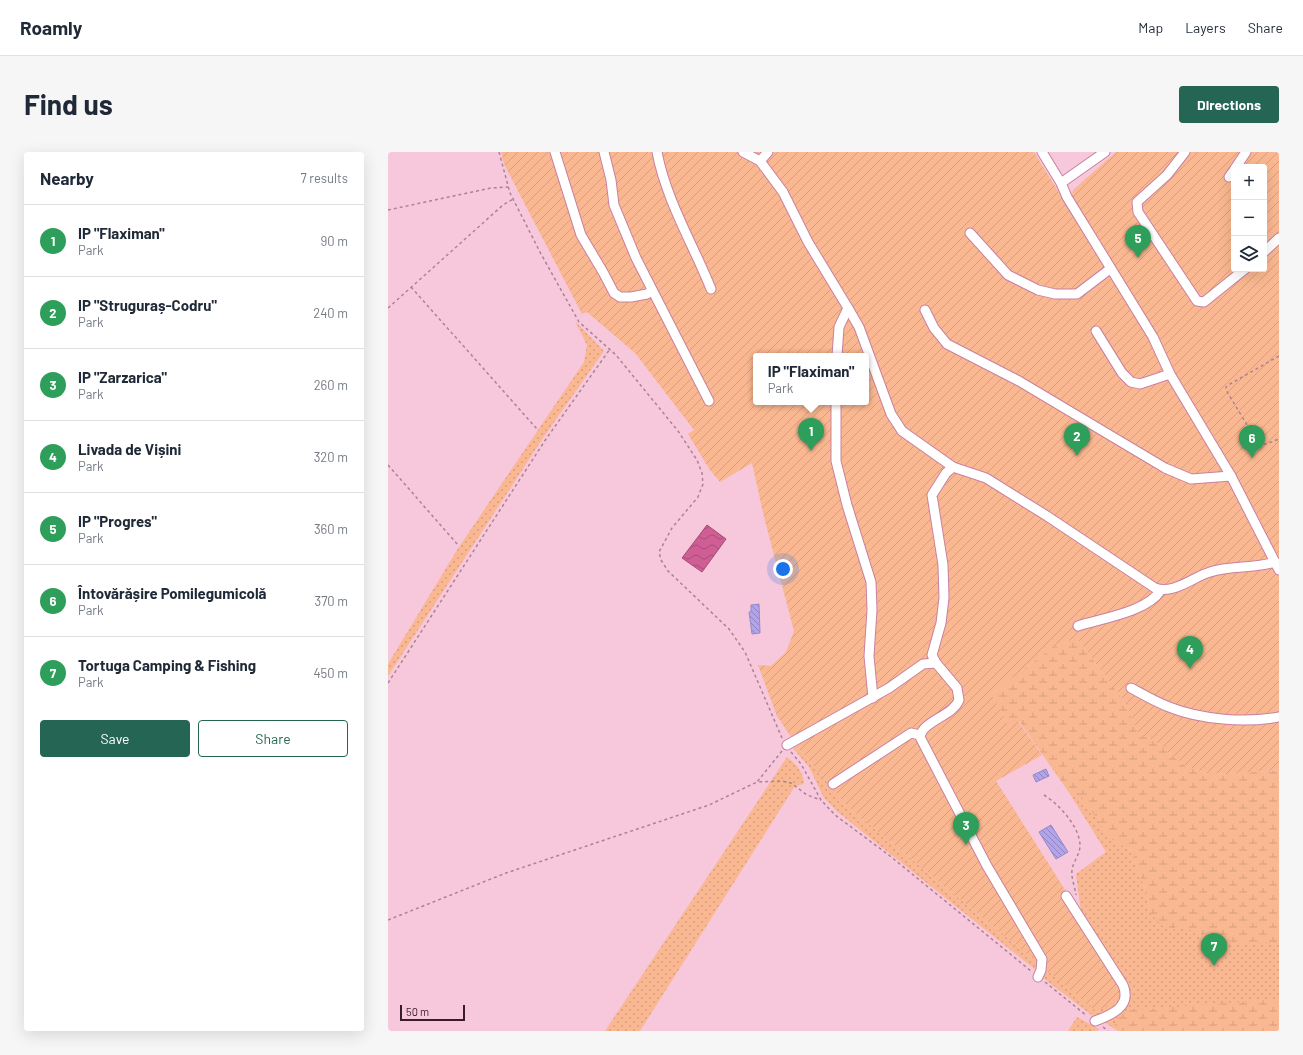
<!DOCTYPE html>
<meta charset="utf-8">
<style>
:root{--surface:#fff;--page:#f6f6f7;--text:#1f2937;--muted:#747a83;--line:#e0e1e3;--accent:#246553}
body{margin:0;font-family:Barlow,sans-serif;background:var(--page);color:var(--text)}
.controls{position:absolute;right:12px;top:12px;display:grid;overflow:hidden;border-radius:4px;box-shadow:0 4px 16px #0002}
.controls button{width:36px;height:36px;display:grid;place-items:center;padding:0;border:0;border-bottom:1px solid var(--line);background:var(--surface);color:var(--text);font:20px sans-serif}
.scale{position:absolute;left:12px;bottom:10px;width:65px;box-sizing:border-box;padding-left:4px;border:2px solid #391c29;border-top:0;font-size:11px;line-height:14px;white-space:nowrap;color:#391c29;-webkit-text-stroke:3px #f7c7db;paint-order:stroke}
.you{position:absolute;left:395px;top:417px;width:14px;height:14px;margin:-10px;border:3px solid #fff;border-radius:50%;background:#1a73e8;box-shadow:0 0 0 6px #1a73e833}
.badge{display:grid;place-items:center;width:26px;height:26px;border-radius:50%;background:var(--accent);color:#fff;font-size:13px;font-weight:700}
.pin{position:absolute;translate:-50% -33px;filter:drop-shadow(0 1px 2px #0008)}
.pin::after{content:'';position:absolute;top:21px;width:14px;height:12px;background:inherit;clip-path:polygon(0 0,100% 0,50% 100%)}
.popup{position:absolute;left:365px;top:201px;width:116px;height:52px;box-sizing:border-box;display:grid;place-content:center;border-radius:4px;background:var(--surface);filter:drop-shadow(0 1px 3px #0005);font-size:13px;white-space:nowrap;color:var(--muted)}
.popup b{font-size:15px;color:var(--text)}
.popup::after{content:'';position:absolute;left:50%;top:100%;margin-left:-8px;border:8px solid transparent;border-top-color:var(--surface)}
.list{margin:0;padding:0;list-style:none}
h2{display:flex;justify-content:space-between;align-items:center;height:52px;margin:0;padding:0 16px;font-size:17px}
h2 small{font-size:13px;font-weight:400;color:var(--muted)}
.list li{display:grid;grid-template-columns:26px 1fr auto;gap:12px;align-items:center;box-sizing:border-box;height:72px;padding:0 16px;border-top:1px solid var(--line)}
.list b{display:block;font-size:15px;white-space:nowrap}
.list p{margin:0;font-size:13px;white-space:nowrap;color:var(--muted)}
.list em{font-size:13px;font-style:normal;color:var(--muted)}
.actions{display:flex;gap:8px;padding:12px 16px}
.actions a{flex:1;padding:9px 0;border:1px solid var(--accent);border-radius:4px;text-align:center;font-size:14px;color:var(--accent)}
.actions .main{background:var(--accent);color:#fff}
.icon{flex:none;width:22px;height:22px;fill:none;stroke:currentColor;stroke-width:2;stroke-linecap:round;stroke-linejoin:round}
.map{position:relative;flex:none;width:891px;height:879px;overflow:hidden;border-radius:4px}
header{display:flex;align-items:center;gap:24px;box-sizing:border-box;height:56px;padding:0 20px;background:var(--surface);border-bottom:1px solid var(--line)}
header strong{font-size:19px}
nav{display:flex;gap:22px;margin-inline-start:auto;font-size:14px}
.intro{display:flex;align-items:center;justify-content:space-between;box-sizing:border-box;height:96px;padding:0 24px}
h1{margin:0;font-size:28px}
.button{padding:10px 18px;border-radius:4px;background:var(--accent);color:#fff;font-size:14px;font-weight:700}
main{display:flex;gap:24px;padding:0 24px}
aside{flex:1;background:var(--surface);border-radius:4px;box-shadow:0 4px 16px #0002}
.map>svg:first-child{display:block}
.grass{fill:url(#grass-dots)}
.wetland{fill:url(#wetland-marsh)}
.garden{fill:url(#garden-furrows);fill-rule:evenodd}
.water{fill:url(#water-waves);stroke:#a24a75}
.building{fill:url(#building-back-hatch);stroke:#9488cc}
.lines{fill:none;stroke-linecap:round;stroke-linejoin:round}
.street-casing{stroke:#ca80a1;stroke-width:11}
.path{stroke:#aa8293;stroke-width:1.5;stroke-dasharray:3 3;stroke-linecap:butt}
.street{stroke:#fff;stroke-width:9}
</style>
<header>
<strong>Roamly</strong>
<nav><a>Map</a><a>Layers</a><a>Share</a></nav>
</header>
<div class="intro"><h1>Find us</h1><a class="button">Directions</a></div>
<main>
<aside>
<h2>Nearby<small>7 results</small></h2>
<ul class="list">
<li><span class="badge" style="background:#2e9e5b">1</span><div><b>IP &quot;Flaximan&quot;</b><p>Park</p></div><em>90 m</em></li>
<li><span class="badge" style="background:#2e9e5b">2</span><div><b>IP &quot;Struguraș-Codru&quot;</b><p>Park</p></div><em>240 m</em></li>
<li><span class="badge" style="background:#2e9e5b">3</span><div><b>IP &quot;Zarzarica&quot;</b><p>Park</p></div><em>260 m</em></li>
<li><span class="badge" style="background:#2e9e5b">4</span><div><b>Livada de Vișini</b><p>Park</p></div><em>320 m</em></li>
<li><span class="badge" style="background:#2e9e5b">5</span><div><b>IP &quot;Progres&quot;</b><p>Park</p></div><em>360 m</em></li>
<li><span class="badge" style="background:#2e9e5b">6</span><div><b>Întovărășire Pomilegumicolă</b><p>Park</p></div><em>370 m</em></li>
<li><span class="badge" style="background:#2e9e5b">7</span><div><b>Tortuga Camping &amp; Fishing</b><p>Park</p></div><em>450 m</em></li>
</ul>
<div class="actions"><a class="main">Save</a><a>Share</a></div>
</aside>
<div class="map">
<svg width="891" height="879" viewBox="0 0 891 879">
<defs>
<pattern id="grass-dots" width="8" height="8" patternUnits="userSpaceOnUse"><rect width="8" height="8" fill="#f9b891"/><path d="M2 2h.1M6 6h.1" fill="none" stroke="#d69e7d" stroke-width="1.8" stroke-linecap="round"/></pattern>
<pattern id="wetland-marsh" width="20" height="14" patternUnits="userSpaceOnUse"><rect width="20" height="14" fill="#f9b891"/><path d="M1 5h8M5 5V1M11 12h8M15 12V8" fill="none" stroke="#d69e7d"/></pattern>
<pattern id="garden-furrows" width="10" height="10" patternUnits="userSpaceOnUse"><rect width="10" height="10" fill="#f9b891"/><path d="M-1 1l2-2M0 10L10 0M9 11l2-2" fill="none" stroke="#d69e7d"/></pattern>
<pattern id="water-waves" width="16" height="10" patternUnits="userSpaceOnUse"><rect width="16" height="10" fill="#cf5e95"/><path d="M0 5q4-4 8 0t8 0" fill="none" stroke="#a94d7a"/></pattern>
<pattern id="building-back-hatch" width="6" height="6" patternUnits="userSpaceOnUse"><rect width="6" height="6" fill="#b1a4ea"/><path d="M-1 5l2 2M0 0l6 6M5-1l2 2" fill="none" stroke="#9185be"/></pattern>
</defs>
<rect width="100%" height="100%" fill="#f7c7db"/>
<g class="grass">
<path d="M187,169L216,199L155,286L0,524V512L69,398L196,210L199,193Z"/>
<path d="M409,594L459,654L651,812L649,819L451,661L436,646L421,615L404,595Z"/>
<path d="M399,605C409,613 415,619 416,632L407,634L252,879H217Z"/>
<path d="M689,638L723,687L745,700L746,710L757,736L763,762L785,778L788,774L891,720V879H730L716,870L740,846L693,760L688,722L718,700L682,642Z"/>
<path d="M656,816L732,848L729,854L706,865L654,825Z"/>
<path d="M689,865L711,877L708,879H680Z"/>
</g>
<g class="wetland">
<path d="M689,486L736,549L750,580L771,592L799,615L818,621L841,622L891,618V790L848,791L788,774L785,779L773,773L763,762L757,736L746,710L745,700L723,687L689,639L682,642L631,569L621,574L603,542L665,495Z"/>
<path d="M891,847V879H730L727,873L733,859Z"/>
</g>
<path class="garden" d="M113,0H646L678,52L683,47L685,38L728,0H891V618L841,622L818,621L799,615L771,592L750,580L736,549L689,486L665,495L603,542L621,574L630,569L654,603L608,629L674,733L732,837V848L708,859L459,654L409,594L389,564L370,513L383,514L398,500L406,479L376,365L364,311L332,330L322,318L300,282L306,278L247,201L199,160L194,162L116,12ZM846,15H876V117H846ZM368,204H478V250H368Z"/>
<path class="water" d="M319,373L338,387L314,420L294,406Z"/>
<g class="building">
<path d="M371,452L372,481L364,482L361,460H363V453Z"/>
<path d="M658,617L661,624L648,630L645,623Z"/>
<path d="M663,673L680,700L668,707L651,680Z"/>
</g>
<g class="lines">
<g class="street-casing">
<g id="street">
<path d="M167,0L193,83L215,120L226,141L232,145H243L259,142L264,138"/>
<path d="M216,0L223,28L226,53L248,106L321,249"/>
<path d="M269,0C278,48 305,92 323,137"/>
<path d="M355,0L372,9L395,40L420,90L460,156L451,175L449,204"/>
<path d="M654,0L673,31L679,45L765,185L782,222L843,324L891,418"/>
<path d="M797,0L779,23L749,50L750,60L809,149L816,150L857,117"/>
<path d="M372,9L380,0"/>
<path d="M848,15L858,0"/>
<path d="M841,25L846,18"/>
<path d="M673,31L717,0"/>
<path d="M582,81L620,123L650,138L667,142H689L722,117"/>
<path d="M876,100L891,86"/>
<path d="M460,156L471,175L503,262L514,279L565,315L598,326L659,364L767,436C785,443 805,425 822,420C843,413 866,417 887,410"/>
<path d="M537,158L546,176L559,192L631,229L777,316L803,327L843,324"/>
<path d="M708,179L734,221L743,230L752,232L782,222"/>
<path d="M448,250V309L459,353L483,430L484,458L481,504L485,546"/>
<path d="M565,315L558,321L544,343L555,413L556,446L553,471L544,503L548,511L569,536L571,548C565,564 534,569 532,585L599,714L654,807L653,818L650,825"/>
<path d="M690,474C715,466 759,460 773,438"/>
<path d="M743,536C756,543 768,550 781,555C814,568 857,571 891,565"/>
<path d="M399,593L501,536L535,512L548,511"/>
<path d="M445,632L523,581L532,583"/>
<path d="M678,744L735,833C744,855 723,863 707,869"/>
</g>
</g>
<g class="path">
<path d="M111,0L122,41L153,102L191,170L228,203L290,279L309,308L314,321L315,332L310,345L284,376L271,400L273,408L280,419L341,477L357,500L394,586"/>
<path d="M0,58L103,36L120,35"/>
<path d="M23,135L149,277"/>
<path d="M0,156L115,53L125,47"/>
<path d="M891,204L842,232L838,235V238L870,291L878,292L891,287"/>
<path d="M0,313L70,393"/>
<path d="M0,531L158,287L222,197"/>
<path d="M394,599L369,630L394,629L403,631L419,643L433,648"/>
<path d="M403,600L413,612L433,648L447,663L502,704L643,819"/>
<path d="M656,643C671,652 693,676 692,695C691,704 685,710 684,718C683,726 687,735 688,743"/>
<path d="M0,768L118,721L321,653L369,630"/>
<path d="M657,830L699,864"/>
<path d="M715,875L720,879"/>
</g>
<use href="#street" class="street"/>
</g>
</svg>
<div class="controls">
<button>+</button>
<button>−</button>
<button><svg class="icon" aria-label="layers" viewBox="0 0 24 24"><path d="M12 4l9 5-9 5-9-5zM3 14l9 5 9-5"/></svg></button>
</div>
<div class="scale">50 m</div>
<div class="you"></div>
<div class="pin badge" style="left:423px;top:299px;background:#2e9e5b">1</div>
<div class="popup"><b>IP &quot;Flaximan&quot;</b>Park</div>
<div class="pin badge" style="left:689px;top:304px;background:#2e9e5b">2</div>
<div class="pin badge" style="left:578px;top:693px;background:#2e9e5b">3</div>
<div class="pin badge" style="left:802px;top:517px;background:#2e9e5b">4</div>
<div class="pin badge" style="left:750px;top:106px;background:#2e9e5b">5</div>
<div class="pin badge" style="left:864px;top:306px;background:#2e9e5b">6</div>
<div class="pin badge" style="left:826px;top:814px;background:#2e9e5b">7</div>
</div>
</main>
